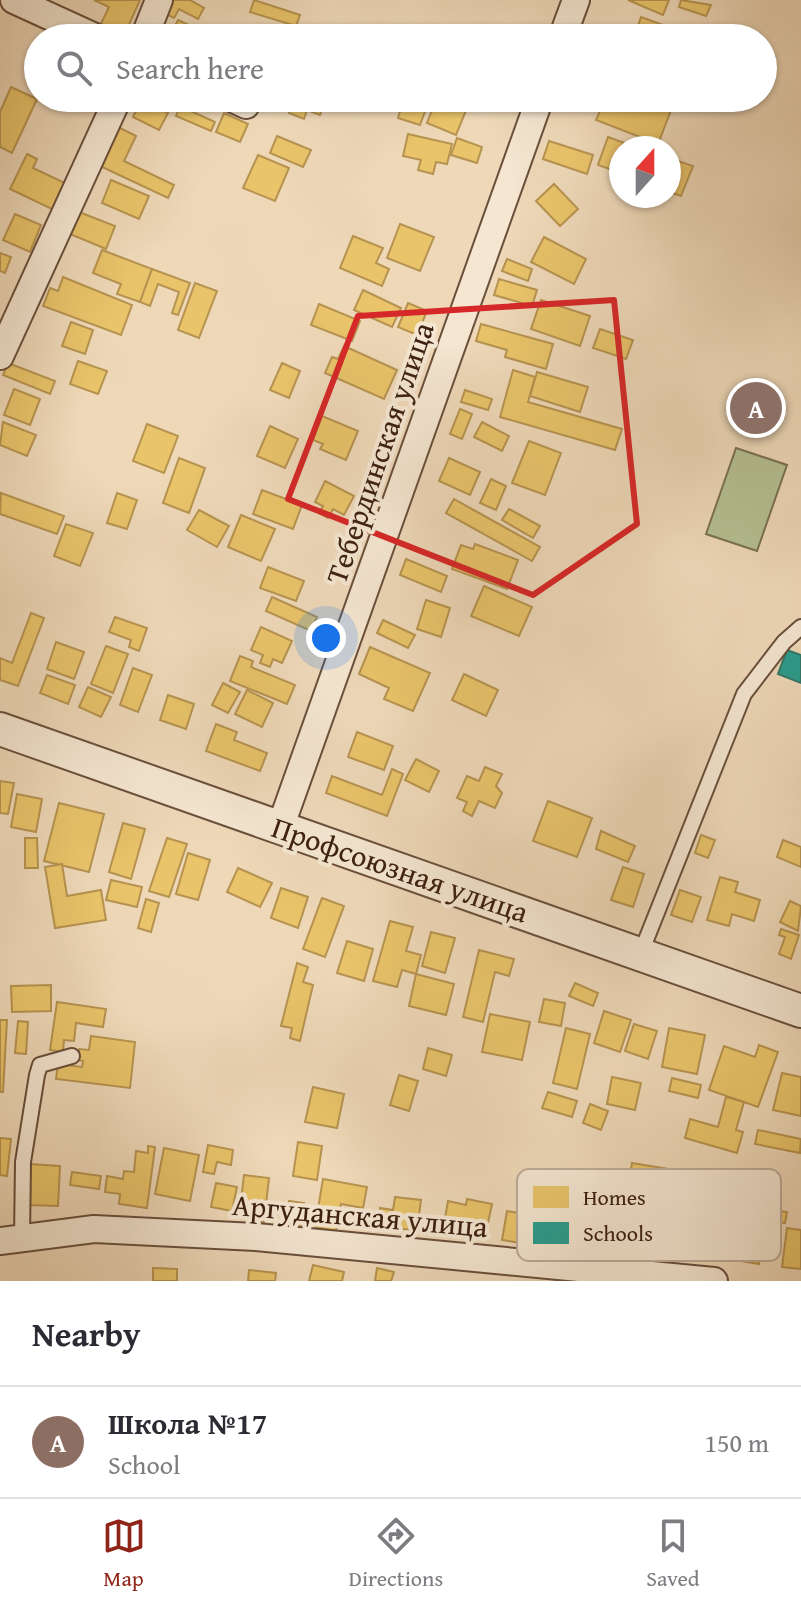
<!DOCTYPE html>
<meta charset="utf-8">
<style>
:root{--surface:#fff;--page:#f7f7f7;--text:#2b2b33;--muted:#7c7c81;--line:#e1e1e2;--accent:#8f2418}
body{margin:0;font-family:"Gentium Book Plus",serif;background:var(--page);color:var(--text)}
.compass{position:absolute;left:609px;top:136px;width:72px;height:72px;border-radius:50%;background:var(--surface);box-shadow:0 2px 6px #0004;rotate:21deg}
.you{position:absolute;left:326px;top:638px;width:28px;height:28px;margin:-20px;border:6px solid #fff;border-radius:50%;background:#1a73e8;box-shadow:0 0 0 12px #1a73e833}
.badge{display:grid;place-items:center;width:52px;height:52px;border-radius:50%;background:var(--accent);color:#fff;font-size:26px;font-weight:700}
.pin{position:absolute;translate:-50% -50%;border:4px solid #fff;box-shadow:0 2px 8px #0006}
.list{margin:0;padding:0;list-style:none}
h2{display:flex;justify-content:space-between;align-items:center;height:104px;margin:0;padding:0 32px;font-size:34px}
h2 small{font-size:26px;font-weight:400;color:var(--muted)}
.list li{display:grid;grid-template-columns:52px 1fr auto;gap:24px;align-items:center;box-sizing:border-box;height:112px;padding:0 32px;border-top:2px solid var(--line)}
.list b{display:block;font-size:30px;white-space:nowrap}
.list p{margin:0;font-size:26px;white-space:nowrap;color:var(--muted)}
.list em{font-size:26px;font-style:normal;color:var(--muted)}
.icon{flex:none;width:44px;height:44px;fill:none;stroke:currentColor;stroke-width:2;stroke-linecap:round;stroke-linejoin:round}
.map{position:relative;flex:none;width:801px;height:1281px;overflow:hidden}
.search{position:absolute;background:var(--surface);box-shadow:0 2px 6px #0004;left:24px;right:24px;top:24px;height:88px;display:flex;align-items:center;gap:20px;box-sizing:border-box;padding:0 28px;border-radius:44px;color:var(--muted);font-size:30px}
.sheet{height:216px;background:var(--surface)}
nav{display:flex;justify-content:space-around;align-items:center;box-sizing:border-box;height:112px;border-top:2px solid var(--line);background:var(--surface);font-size:22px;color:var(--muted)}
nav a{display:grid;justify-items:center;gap:4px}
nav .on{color:var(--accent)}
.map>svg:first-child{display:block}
.green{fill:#b4bf92;stroke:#797052;stroke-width:2}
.homes{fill:#e9c46a;stroke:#b69350;stroke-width:2}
.schools{fill:#2a9d8f;stroke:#30786a;stroke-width:2}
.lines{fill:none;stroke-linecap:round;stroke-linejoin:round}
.service-casing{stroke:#6a4f3c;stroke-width:18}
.minor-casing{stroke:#6a4f3c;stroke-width:30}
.tertiary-casing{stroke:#6a4f3c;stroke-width:36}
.service{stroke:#f4e6d1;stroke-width:14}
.minor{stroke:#f4e6d1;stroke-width:26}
.tertiary{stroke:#f4e6d1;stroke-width:32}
.marked{fill:none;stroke:#d62828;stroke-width:6;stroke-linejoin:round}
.labels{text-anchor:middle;stroke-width:8;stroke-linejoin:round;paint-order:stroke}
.street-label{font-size:30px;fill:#3e2112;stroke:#f4e6d1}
.key{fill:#f4e6d1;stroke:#bdab98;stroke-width:2}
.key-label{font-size:22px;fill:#3e2112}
</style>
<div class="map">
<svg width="801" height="1281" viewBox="0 0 801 1281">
<rect width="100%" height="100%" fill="#eed8b8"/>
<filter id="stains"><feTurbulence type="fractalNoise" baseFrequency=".0025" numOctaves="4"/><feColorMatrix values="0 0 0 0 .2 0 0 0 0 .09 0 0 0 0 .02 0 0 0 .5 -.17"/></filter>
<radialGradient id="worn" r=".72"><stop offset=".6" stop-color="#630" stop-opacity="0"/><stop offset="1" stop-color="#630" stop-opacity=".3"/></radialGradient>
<path class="green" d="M736,448L787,465L757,551L706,534Z"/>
<g class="homes">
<path d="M140,0L123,38H110L97,32L109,7L94,0Z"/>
<path d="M173,0H190L204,8L198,19L179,9L174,18L166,14Z"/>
<path d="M254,0L300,15L296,26L250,12Z"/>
<path d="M628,0H669L663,15Z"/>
<path d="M681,0L711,5L706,16L679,7Z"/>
<path d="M641,17L666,26L662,38H634Z"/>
<path d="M178,20L214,37L213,38H169Z"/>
<path d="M11,87L37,99L12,153L0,147V112Z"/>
<path d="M51,98H76L70,109Z"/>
<path d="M284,98H326L320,115L307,110L304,119L289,113L293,104Z"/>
<path d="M404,98H430L420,125L398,118Z"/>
<path d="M437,98H471L456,135L427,123Z"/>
<path d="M571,98H656L673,105L658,144L596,120L601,109Z"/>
<path d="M142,99L168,113L159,130L133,117Z"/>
<path d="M180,106L215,122L211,131L176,116Z"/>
<path d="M224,113L248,124L240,142L216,132Z"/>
<path d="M118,127L136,136L124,161L174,185L168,198L100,166Z"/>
<path d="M408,134L452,144L447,164L436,162L433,174L418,170L421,160L403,156Z"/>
<path d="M277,136L311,150L303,167L270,153Z"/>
<path d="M608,137L638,148H621V173L598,165Z"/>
<path d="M457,138L482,147L477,163L451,155Z"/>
<path d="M549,141L593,155L587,174L543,159Z"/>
<path d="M27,154L37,159L33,168L69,185L56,211L10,189Z"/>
<path d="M258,155L289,168L275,201L243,188Z"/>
<path d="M669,158L693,166L681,196L669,192Z"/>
<path d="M111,180L149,196L139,219L102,203Z"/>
<path d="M554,184L578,209L560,226L536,201Z"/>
<path d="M74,210L115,226L106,249L65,232Z"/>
<path d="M15,214L41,225L30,252L3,240Z"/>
<path d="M400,224L434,237L420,271L387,258Z"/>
<path d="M353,236L383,248L376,263L389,269L382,286L340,268Z"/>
<path d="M544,237L586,259L574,284L531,262Z"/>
<path d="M102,250L152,269L140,302L117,294L121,284L93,273Z"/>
<path d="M0,253L11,257L5,273L0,271Z"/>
<path d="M507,259L532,269L528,281L502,271Z"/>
<path d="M152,269L190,283L178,315L172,313L179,292L158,284L150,306L140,302Z"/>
<path d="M63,277L132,305L121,335L43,306L50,288L58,291Z"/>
<path d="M499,279L537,290L532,306L494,295Z"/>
<path d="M195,283L217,291L199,338L178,330Z"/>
<path d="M363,290L401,308L392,327L354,310Z"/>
<path d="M541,300L590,316L580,346L531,329Z"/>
<path d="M408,303L427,311L417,335L398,327Z"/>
<path d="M319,304L360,321L352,341L311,325Z"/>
<path d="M71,322L93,330L85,354L62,346Z"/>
<path d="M481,324L553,344L546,369L505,357L507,350L476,341Z"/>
<path d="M600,329L633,340L626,359L593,348Z"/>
<path d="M344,346L397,370L384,399L325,373L332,357L338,359Z"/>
<path d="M78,361L107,371L98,394L70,384Z"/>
<path d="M8,363L55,381L50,394L3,375Z"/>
<path d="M282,363L300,371L289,398L270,390Z"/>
<path d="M513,370L535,377L528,402L622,429L615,450L500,417Z"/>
<path d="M537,372L588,387L580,412L530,396Z"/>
<path d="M14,389L40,399L30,425L4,415Z"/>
<path d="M465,390L492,399L488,410L461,402Z"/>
<path d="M460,409L472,414L462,439L450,434Z"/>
<path d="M322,416L358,431L346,460L320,449L323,444L313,440Z"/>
<path d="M3,422L36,435L27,456L0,445Z"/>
<path d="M482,422L509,436L502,451L474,437Z"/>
<path d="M147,424L178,436L164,473L133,461Z"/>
<path d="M270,426L298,439L285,468L257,456Z"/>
<path d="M529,441L561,453L545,495L512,483Z"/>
<path d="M179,458L205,468L189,513L163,503Z"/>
<path d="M449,458L480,472L470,495L439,481Z"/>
<path d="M491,479L506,486L496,510L480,503Z"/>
<path d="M325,481L354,496L344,515L333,509L328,518L319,513L323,506L315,502Z"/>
<path d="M262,490L302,505L293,529L253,514Z"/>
<path d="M1,493L64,516L57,534L0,514Z"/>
<path d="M117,493L137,500L127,529L107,523Z"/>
<path d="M454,499L540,547L532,561L446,513Z"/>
<path d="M509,509L540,526L533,538L502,520Z"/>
<path d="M199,510L229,526L217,547L187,530Z"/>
<path d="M241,515L275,529L261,561L228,547Z"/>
<path d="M66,524L93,533L80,566L54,556Z"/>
<path d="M475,544L518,560L507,589L452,569L461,545L473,549Z"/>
<path d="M406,559L447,576L441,592L400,575Z"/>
<path d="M268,567L304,581L296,601L260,588Z"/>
<path d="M484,586L532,607L519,636L471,616Z"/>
<path d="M272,597L317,617L311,631L266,611Z"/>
<path d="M426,600L450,608L441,637L417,629Z"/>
<path d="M31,613L44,618L18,686L0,680V658L12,663Z"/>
<path d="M115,617L147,628L139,651L129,647L131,640L109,632Z"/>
<path d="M383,620L415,635L408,648L377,633Z"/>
<path d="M261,627L292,641L282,663L273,659L270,667L260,663L263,655L251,650Z"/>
<path d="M56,642L84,652L74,679L47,669Z"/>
<path d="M106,646L128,654L113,693L91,684Z"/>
<path d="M370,647L430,673L413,711L384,699L389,688L359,674Z"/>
<path d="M240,656L253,661L251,667L295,685L287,704L230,681Z"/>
<path d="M133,668L152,675L138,712L120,705Z"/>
<path d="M464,674L498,690L486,716L452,700Z"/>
<path d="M47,675L75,685L68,704L40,693Z"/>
<path d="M223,683L240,692L228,713L212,705Z"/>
<path d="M88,687L111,697L101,717L79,707Z"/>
<path d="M247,690L273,703L262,727L235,714Z"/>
<path d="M168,695L194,704L186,729L160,720Z"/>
<path d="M216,724L237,732L234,740L267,753L260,771L206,751Z"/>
<path d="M357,732L393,746L384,770L348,757Z"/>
<path d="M416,759L439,771L429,792L405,780Z"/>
<path d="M485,767L502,774L496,786L502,793L495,808L479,801L472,816L463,811L467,802L457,798L467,776L479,781Z"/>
<path d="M392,769L403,774L387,816L326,793L332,776L382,795Z"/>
<path d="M0,781L14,783L8,814L0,813Z"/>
<path d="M17,794L42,799L36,832L11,827Z"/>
<path d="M548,801L592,818L577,857L533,841Z"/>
<path d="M59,803L104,814L89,872L44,861Z"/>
<path d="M123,823L145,829L131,879L109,872Z"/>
<path d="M601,831L635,846L628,862L596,849Z"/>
<path d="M701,835L715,840L708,858L695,853Z"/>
<path d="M25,838H37L38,868H25Z"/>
<path d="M167,838L187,844L169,897L149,891Z"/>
<path d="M783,840L801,847V867L777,857Z"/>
<path d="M188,853L210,860L198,900L176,894Z"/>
<path d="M62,864L67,896L101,890L106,920L55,928L45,867Z"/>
<path d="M623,867L644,874L633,907L611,900Z"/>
<path d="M238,868L272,883L260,907L227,892Z"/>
<path d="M720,877L738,882L735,892L760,900L754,921L732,914L729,926L707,920Z"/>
<path d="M111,880L142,887L137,907L106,900Z"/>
<path d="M281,888L308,897L298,928L271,918Z"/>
<path d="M680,890L701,897L692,922L671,915Z"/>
<path d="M322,898L344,906L325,957L303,949Z"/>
<path d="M146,899L159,903L151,932L138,928Z"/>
<path d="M790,901L801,906L798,931L780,922Z"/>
<path d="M390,921L413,927L406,951L421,955L416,974L402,970L397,987L373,981Z"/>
<path d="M781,929L799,935L791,959L779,954L785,937L779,935Z"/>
<path d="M431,932L455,938L445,973L422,966Z"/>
<path d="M347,941L373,949L364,981L337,973Z"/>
<path d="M479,950L514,959L509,976L495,972L483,1022L463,1017Z"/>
<path d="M297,963L308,967L303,982L313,985L300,1041L290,1038L292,1028L281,1026Z"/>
<path d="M416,974L454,984L446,1015L409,1006Z"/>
<path d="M575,983L598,993L593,1006L569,996Z"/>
<path d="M51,985V1011L12,1012L11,986Z"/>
<path d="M544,999L565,1003L561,1026L539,1022Z"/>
<path d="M57,1002L106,1009L103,1027L76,1023L74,1041L64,1040L63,1052L50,1050Z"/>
<path d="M604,1011L631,1020L620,1052L594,1043Z"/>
<path d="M490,1014L530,1022L522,1060L482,1052Z"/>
<path d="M0,1020H7L3,1092H0Z"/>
<path d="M18,1021L28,1022L26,1054L15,1053Z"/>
<path d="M634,1024L657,1031L648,1059L625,1051Z"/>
<path d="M566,1028L590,1034L577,1089L553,1083Z"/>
<path d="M669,1028L705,1035L697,1074L662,1067Z"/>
<path d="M91,1036L135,1042L130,1088L56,1079L58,1064L82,1067L83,1061L78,1060L79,1049L89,1050Z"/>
<path d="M759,1045L778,1052L758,1107L709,1090L724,1046L755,1057Z"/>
<path d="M428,1048L452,1055L446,1076L423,1069Z"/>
<path d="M782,1073L801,1077V1116L773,1110Z"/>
<path d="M399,1075L418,1081L409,1111L390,1105Z"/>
<path d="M612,1077L641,1083L635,1110L607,1104Z"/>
<path d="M672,1078L701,1085L698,1098L669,1091Z"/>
<path d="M313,1087L344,1094L337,1128L305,1122Z"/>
<path d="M548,1092L577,1101L572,1117L542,1108Z"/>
<path d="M726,1097L744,1102L736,1130L743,1132L737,1153L685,1138L690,1119L718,1127Z"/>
<path d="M590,1104L608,1111L601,1130L583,1123Z"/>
<path d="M758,1130L801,1139L800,1153L755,1144Z"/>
<path d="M0,1138L11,1139L7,1176L0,1175Z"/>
<path d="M298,1142L322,1146L317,1180L293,1176Z"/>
<path d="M208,1145L233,1150L231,1165L217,1162L214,1174L203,1172Z"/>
<path d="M148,1146L155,1147L147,1208L119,1204L120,1194L105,1192L107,1176L123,1179L124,1171L134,1172L136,1151L148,1153Z"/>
<path d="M164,1148L199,1155L190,1201L155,1194Z"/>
<path d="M632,1163L669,1169L661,1212L625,1205Z"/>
<path d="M29,1164L60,1166L58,1206L27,1205Z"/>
<path d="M72,1172L101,1176L99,1189L70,1185Z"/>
<path d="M244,1175L269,1178L264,1222L239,1218Z"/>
<path d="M323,1179L367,1187L363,1208L341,1204L336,1231L315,1227Z"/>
<path d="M216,1183L237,1187L232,1211L211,1207Z"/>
<path d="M395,1197L421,1200L417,1231L378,1225L380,1208L393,1210Z"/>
<path d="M467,1199L492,1204L485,1237L463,1233L465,1222L445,1218L448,1201L466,1205Z"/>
<path d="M289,1201L304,1203L301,1225L286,1223Z"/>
<path d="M756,1207L787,1212L785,1223L754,1218Z"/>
<path d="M507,1211L551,1218L547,1247L502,1240Z"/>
<path d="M734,1224L764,1229L759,1264L729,1259Z"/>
<path d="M787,1228L801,1230V1269L782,1267Z"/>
<path d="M313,1265L344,1272L342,1281H309Z"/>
<path d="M153,1268L177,1269V1281H153Z"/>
<path d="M377,1268L394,1272L391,1281H375Z"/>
<path d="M249,1270L276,1273L275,1281H248Z"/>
</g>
<path class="schools" d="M787,650L801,655V683L778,674Z"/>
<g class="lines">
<g class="service-casing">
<g id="service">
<path d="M640,955L744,694L784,642L801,627"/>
<path d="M22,1238L23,1162L37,1075L40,1065L72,1056"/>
</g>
</g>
<g class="minor-casing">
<g id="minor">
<path d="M14,0L97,38"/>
<path d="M144,38L159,0"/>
<path d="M562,38L576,0"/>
<path d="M231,98L246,105"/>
<path d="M0,356L118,98"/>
<path d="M280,828L540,98"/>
<path d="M0,1241L94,1229L256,1237L714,1281"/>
</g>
</g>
<g class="tertiary-casing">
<path id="tertiary" d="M0,729L801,1011"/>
</g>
<use href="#service" class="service"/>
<use href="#minor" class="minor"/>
<use href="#tertiary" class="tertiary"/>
</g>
<path class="marked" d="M614,300L637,524L533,595L288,499L358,316Z"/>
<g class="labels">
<g class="street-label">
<text transform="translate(380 453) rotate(-71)" y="10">Тебердинская улица</text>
<text transform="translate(400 870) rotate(19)" y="10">Профсоюзная улица</text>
<text transform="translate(360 1216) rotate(5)" y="10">Аргуданская улица</text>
</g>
</g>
<rect x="517" y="1169" width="264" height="92" rx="12" class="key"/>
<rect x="533" y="1186" width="36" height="22" fill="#e9c46a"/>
<rect x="533" y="1222" width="36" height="22" fill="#2a9d8f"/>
<g class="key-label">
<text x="583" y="1205">Homes</text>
<text x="583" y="1241">Schools</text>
</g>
<rect width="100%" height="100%" filter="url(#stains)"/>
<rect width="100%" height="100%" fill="url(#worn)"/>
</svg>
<svg class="compass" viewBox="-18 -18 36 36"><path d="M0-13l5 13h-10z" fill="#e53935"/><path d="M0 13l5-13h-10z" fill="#7c7c81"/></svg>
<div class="you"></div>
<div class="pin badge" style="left:756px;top:408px;background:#8d6e63">A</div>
<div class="search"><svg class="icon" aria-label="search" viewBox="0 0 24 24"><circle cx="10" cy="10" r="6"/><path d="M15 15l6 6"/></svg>Search here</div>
</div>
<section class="sheet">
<h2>Nearby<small></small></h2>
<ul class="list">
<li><span class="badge" style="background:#8d6e63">A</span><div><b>Школа №17</b><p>School</p></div><em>150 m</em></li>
</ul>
</section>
<nav>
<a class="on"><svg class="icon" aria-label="map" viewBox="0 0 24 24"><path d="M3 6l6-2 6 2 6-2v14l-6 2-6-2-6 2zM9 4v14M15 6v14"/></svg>Map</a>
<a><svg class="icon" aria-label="directions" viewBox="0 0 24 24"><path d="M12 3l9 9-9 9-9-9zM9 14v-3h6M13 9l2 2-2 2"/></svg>Directions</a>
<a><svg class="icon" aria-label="saved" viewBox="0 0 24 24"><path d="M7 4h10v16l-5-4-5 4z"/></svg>Saved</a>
</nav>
